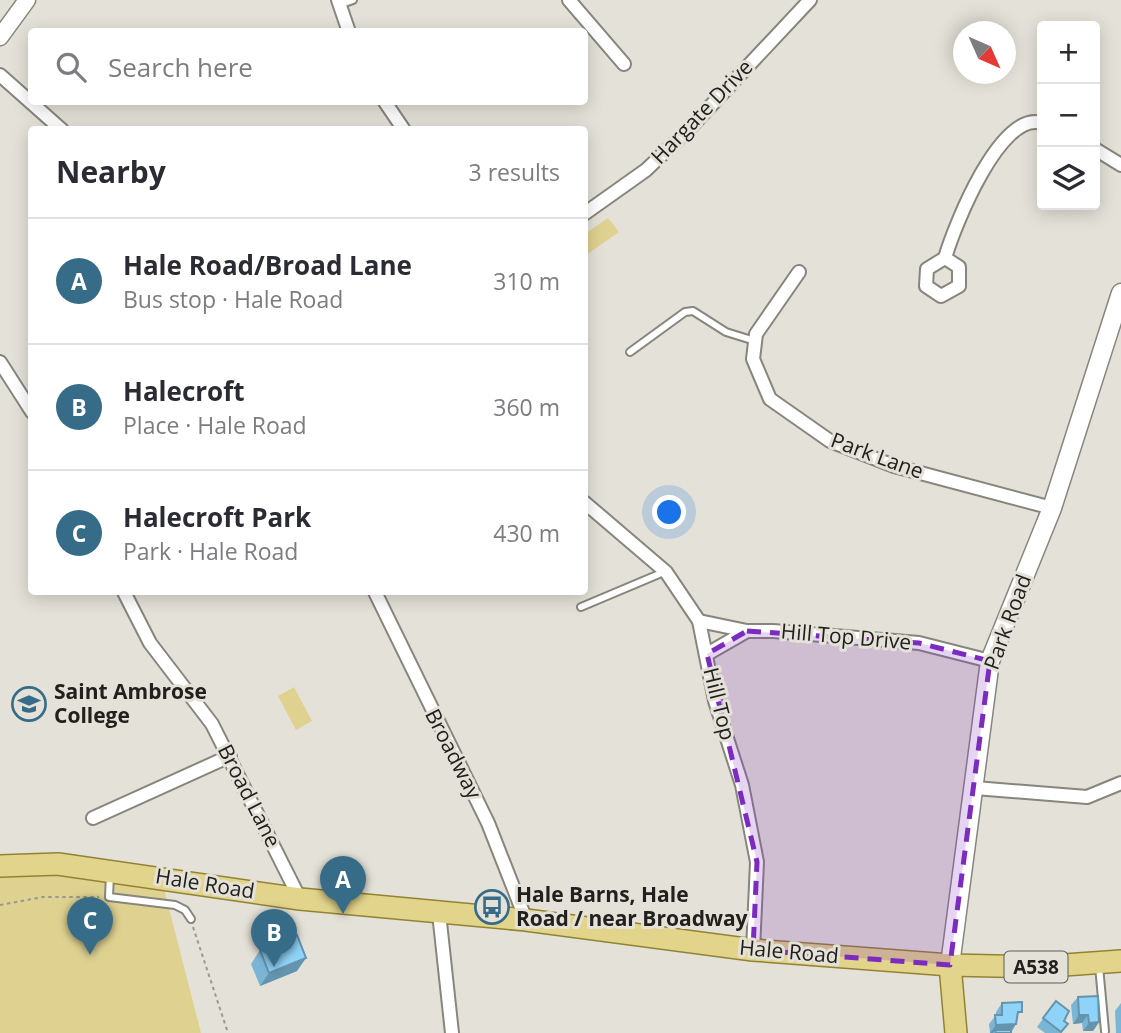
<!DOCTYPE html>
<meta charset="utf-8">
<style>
:root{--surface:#fff;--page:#f2f2f3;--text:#2b2b33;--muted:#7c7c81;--line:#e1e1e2;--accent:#366c87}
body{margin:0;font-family:"Open Sans",sans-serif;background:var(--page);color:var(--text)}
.controls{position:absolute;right:21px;top:21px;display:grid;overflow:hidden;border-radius:7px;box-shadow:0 4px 18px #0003}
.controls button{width:63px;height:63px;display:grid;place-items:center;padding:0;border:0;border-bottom:2px solid var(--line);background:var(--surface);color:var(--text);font:35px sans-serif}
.compass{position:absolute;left:953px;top:21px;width:63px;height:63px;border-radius:50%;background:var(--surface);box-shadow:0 4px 18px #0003;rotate:135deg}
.you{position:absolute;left:670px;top:513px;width:24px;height:24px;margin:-18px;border:5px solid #fff;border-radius:50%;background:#1a73e8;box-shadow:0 0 0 10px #1a73e833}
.badge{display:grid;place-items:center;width:46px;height:46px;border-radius:50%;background:var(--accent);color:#fff;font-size:23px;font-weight:700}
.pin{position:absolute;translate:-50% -58px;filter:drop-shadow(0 2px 4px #0008)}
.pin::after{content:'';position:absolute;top:37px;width:24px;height:21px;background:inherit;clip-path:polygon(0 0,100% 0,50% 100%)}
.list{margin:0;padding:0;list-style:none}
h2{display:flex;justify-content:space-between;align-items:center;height:91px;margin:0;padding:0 28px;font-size:30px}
h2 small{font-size:23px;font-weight:400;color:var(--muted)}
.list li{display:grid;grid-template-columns:46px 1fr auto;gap:21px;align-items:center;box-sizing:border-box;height:126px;padding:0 28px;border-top:2px solid var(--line)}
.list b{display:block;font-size:26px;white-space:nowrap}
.list p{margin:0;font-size:23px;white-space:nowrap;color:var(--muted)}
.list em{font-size:23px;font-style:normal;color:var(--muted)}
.icon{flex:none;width:38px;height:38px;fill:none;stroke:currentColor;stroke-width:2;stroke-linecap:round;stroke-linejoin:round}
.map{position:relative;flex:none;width:1121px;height:1033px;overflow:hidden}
.search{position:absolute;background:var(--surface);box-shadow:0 4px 18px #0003;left:28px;top:28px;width:560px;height:77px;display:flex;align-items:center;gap:18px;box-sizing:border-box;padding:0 24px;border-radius:7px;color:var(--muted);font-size:26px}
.panel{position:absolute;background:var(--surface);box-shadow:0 4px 18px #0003;left:28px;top:126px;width:560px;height:469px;border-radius:7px}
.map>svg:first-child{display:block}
.green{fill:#dfd291}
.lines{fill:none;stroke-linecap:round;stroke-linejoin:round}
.service-casing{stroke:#87857c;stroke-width:10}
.minor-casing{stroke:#87857c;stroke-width:16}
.tertiary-casing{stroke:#87857c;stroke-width:19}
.secondary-casing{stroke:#87857c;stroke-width:21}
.primary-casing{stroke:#928332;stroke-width:24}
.path{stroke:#9a9891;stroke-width:2;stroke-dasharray:3.5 3.5;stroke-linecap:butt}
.service{stroke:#fff;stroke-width:6}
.minor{stroke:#fff;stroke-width:12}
.tertiary{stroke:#fff;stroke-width:16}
.secondary{stroke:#fff;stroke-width:18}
.primary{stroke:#e2d48b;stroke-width:21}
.wall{fill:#7bb5d5}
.shaded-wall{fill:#6494ae}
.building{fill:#8fd3f8;stroke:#6494ae;stroke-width:2}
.marked{fill:#7b2cbf;fill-opacity:0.2;stroke:#7b2cbf;stroke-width:5;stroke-dasharray:14 9;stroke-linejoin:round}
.labels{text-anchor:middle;stroke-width:6;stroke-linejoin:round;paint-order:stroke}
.shield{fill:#e4e2d8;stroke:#5c5a55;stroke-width:2}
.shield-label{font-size:19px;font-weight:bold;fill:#21201d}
.street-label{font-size:21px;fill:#21201d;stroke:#e4e2d8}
.poi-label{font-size:21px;font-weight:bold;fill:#21201d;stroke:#e4e2d8;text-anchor:start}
</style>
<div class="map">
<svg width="1121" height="1033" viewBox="0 0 1121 1033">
<rect width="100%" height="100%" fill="#e4e2d8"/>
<g class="green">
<path d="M608,218L619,232L586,255L585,234Z"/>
<path d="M294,687L312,721L296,730L278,696Z"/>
<path d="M0,866L161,877L201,1033H0Z"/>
</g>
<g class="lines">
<g class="service-casing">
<g id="service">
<path d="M339,5L353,0"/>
<path d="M630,352L685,312L693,311L726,332L755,341"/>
<path d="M581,607L664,572"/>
<path d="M110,874L109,897L175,905L185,910L191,919"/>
<path d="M1099,966L1105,1031"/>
</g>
</g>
<g class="minor-casing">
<g id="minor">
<path d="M338,0L349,32"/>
<path d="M569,0L624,64"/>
<path d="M0,75L62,130"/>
<path d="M385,102L404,130"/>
<path d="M1095,149L1121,165"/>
<path d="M584,214L646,170L689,129L810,0"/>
<path d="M945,258L959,267V286L941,296L926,286L927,269L945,258C954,227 1000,110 1042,123"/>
<path d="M799,272L756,334L753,359L770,399L830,441L894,466L1052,508"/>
<path d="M0,362L32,412"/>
<path d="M584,502L666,572L699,621L715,701L742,785L757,862L753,950"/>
<path d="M124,592L150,643L212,724L300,899"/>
<path d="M375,592L488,823L526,920"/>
<path d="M699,621L747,631"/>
<path d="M707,654L747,631H773L919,643L990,661"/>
<path d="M975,788L1087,797L1121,783"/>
<path d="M93,818L230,756"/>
<path d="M439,913L452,1033"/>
</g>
</g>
<g class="tertiary-casing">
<path id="tertiary" d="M0,37L27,0"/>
</g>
<g class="secondary-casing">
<path id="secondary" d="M950,965L990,661L1052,508L1121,293"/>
</g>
<g class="primary-casing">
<g id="primary">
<path d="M0,866L58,864L300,899L526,920L753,950L950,965L1036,967L1121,961"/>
<path d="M950,965L956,1033"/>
</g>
</g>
<g class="path">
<path d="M0,905L43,897H99"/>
<path d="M193,927L228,1033"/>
</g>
<use href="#service" class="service"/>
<use href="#minor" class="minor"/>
<use href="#tertiary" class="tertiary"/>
<use href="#secondary" class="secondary"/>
<use href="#primary" class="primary"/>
</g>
<g class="wall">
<path d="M260,950L297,971L260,986L251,964Z"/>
<path d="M1078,997L1099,1022L1093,1031H1083L1082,1023L1073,1024L1071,1005Z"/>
<path d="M1056,1001L1064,1021L1068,1024L1061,1033H1045L1037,1027Z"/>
<path d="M1002,1003L1017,1019L1016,1024L1011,1033H990L989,1024L996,1015V1012Z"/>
<path d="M1121,1003V1033H1116L1115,1011Z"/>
</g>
<g class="shaded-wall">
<path d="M306,958L297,971L260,986L269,973Z"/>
<path d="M1079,1015H1088L1082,1023L1073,1024Z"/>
<path d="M1099,1022L1093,1031H1083L1089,1023Z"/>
<path d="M1016,1024L1010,1033L995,1030L993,1033H990L996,1025Z"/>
</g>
<g class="building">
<path d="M297,935L306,958L269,973L260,950Z"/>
<path d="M1098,996L1099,1022L1089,1023L1088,1015H1079L1078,997Z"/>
<path d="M1056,1001L1069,1011L1064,1021L1068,1024L1061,1032L1043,1018Z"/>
<path d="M1022,1002V1012H1018L1016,1024L996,1025L995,1015H1002V1003Z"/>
<path d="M995,1030H1011V1033H996Z"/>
</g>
<path class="marked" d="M747,631L919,643L990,661L950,965L753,950L757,862L707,654Z"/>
<defs>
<g id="school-ring" transform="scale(1.75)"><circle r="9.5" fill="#e4e2d8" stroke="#366c87" stroke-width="1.5"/><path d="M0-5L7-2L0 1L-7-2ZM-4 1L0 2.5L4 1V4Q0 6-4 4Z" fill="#366c87"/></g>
<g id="bus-ring" transform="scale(1.75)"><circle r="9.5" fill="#e4e2d8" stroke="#366c87" stroke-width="1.5"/><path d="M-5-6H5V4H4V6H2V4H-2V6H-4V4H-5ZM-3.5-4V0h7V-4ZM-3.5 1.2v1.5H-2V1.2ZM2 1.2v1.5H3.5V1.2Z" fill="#366c87"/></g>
</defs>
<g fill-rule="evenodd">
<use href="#school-ring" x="29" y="704"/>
<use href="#bus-ring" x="492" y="907"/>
</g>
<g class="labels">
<rect class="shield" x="1004.5" y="951.5" width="63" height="31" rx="5"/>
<g class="shield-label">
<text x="1036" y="974">A538</text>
</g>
<g class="street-label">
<text transform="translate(702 112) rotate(-46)" y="7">Hargate Drive</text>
<text transform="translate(877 456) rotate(20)" y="7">Park Lane</text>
<text transform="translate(1008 622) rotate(-70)" y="7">Park Road</text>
<text transform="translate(846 637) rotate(5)" y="7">Hill Top Drive</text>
<text transform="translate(719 704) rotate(76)" y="7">Hill Top</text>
<text transform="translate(453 754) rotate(63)" y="7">Broadway</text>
<text transform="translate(249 796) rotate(63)" y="7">Broad Lane</text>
<text transform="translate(205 884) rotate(9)" y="7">Hale Road</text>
<text transform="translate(789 952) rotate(5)" y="7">Hale Road</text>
</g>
<g class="poi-label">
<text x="54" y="699">Saint Ambrose<tspan x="54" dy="24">College</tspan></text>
<text x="516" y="902">Hale Barns, Hale<tspan x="516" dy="24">Road / near Broadway</tspan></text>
</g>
</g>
</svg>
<div class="controls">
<button>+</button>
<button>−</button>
<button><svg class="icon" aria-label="layers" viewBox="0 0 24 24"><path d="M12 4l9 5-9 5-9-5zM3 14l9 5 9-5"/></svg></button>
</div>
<svg class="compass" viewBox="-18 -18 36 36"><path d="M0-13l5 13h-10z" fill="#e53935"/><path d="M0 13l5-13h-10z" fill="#7c7c81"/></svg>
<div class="you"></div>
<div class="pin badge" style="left:343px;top:914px">A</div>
<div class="pin badge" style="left:274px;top:967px">B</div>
<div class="pin badge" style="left:90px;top:955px">C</div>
<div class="search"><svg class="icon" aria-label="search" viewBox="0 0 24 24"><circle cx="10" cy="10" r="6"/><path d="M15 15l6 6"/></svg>Search here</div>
<section class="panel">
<h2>Nearby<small>3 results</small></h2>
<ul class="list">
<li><span class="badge">A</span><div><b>Hale Road/Broad Lane</b><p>Bus stop · Hale Road</p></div><em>310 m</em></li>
<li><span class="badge">B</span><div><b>Halecroft</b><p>Place · Hale Road</p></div><em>360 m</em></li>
<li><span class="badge">C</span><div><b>Halecroft Park</b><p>Park · Hale Road</p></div><em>430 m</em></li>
</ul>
</section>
</div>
